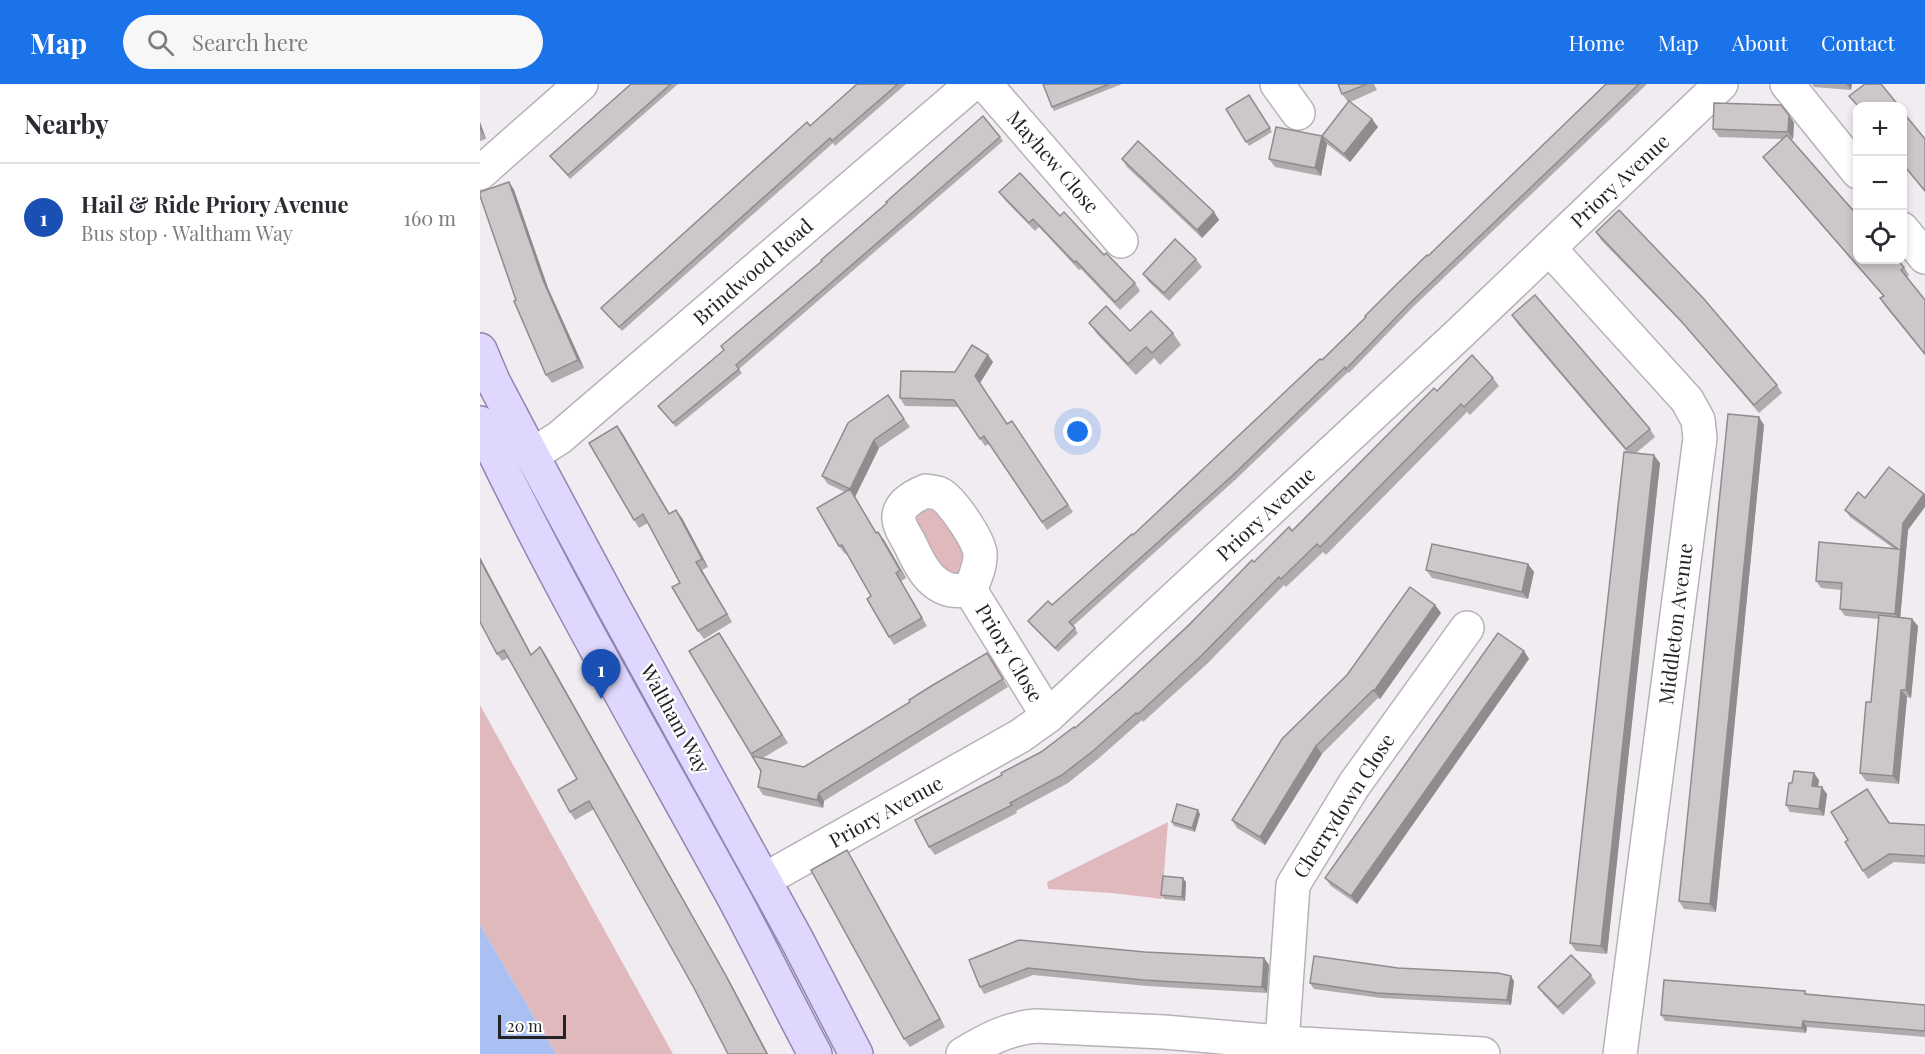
<!DOCTYPE html>
<meta charset="utf-8">
<style>
:root{--surface:#fff;--page:#f7f7f7;--text:#2b2b33;--muted:#7c7c81;--line:#e1e1e2;--accent:#1a73e8}
body{margin:0;font-family:"Playfair Display",serif;background:var(--page);color:var(--text)}
.controls{position:absolute;right:18px;top:18px;display:grid;overflow:hidden;border-radius:12px;box-shadow:0 3px 9px #0003}
.controls button{width:54px;height:54px;display:grid;place-items:center;padding:0;border:0;border-bottom:2px solid var(--line);background:var(--surface);color:var(--text);font:30px sans-serif}
.scale{position:absolute;left:18px;bottom:15px;width:68px;box-sizing:border-box;padding-left:6px;border:3px solid #242325;border-top:0;font-size:16px;line-height:21px;white-space:nowrap;color:#242325;-webkit-text-stroke:4px #fff;paint-order:stroke}
.you{position:absolute;left:598px;top:348px;width:21px;height:21px;margin:-15px;border:4px solid #fff;border-radius:50%;background:#1a73e8;box-shadow:0 0 0 9px #1a73e833}
.badge{display:grid;place-items:center;width:39px;height:39px;border-radius:50%;background:var(--accent);color:#fff;font-size:20px;font-weight:700}
.pin{position:absolute;translate:-50% -50px;filter:drop-shadow(0 2px 3px #0008)}
.pin::after{content:'';position:absolute;top:32px;width:21px;height:18px;background:inherit;clip-path:polygon(0 0,100% 0,50% 100%)}
.list{margin:0;padding:0;list-style:none}
h2{display:flex;justify-content:space-between;align-items:center;height:78px;margin:0;padding:0 24px;font-size:26px}
h2 small{font-size:20px;font-weight:400;color:var(--muted)}
.list li{display:grid;grid-template-columns:39px 1fr auto;gap:18px;align-items:center;box-sizing:border-box;height:108px;padding:0 24px;border-top:2px solid var(--line)}
.list b{display:block;font-size:22px;white-space:nowrap}
.list p{margin:0;font-size:20px;white-space:nowrap;color:var(--muted)}
.list em{font-size:20px;font-style:normal;color:var(--muted)}
.icon{flex:none;width:33px;height:33px;fill:none;stroke:currentColor;stroke-width:2;stroke-linecap:round;stroke-linejoin:round}
.map{position:relative;flex:none;width:1445px;height:970px;overflow:hidden}
header{display:flex;align-items:center;gap:36px;box-sizing:border-box;height:84px;padding:0 30px;background:var(--accent);color:#fff}
header strong{font-size:28px}
nav{display:flex;gap:33px;margin-inline-start:auto;font-size:21px}
.search{width:420px;height:54px;background:var(--page);display:flex;align-items:center;gap:15px;box-sizing:border-box;padding:0 21px;border-radius:33px;color:var(--muted);font-size:22px}
main{display:flex}
aside{flex:1;background:var(--surface)}
.map>svg:first-child{display:block}
.green{fill:#e0b9bd}
.water{fill:#abc0f2}
.lines{fill:none;stroke-linecap:round;stroke-linejoin:round}
.minor-casing{stroke:#b7b2b8;stroke-width:36}
.major-casing{stroke:#8f86b1;stroke-width:36}
.minor{stroke:#fff;stroke-width:33}
.major{stroke:#dfd7fd;stroke-width:33}
.wall{fill:#b1abae}
.shaded-wall{fill:#908b8d}
.building{fill:#cec7ca;stroke:#908b8d;stroke-width:1.5}
.labels{text-anchor:middle;stroke-width:4.5;stroke-linejoin:round;paint-order:stroke}
.street-label{font-size:20px;fill:#242325;stroke:#fff}
</style>
<header>
<strong>Map</strong>
<div class="search"><svg class="icon" aria-label="search" viewBox="0 0 24 24"><circle cx="10" cy="10" r="6"/><path d="M15 15l6 6"/></svg>Search here</div>
<nav><a>Home</a><a>Map</a><a>About</a><a>Contact</a></nav>
</header>
<main>
<aside>
<h2>Nearby<small></small></h2>
<ul class="list">
<li><span class="badge" style="background:#1a4fb4">1</span><div><b>Hail &amp; Ride Priory Avenue</b><p>Bus stop · Waltham Way</p></div><em>160 m</em></li>
</ul>
</aside>
<div class="map">
<svg width="1445" height="970" viewBox="0 0 1445 970">
<rect width="100%" height="100%" fill="#f1ecf2"/>
<g class="green">
<path d="M454,419L488,459L486,494L471,497L431,441L436,423Z"/>
<path d="M0,621L193,970H76L0,841Z"/>
<path d="M688,738L682,815L632,809L568,805L567,798Z"/>
</g>
<path class="water" d="M0,841L76,970H0Z"/>
<g class="lines">
<g class="minor-casing">
<g id="minor">
<path d="M505,0L641,157"/>
<path d="M797,0L818,29"/>
<path d="M1307,0L1378,88"/>
<path d="M0,89L101,0"/>
<path d="M1422,145L1445,173"/>
<path d="M1069,164L1207,316L1218,336L1220,354L1140,970"/>
<path d="M52,371L79,354L492,0"/>
<path d="M446,407C450,408 456,408 460,410C472,416 498,455 500,469C501,481 495,494 490,506C484,506 477,507 471,506C448,501 438,477 429,458C425,451 418,440 419,432C420,419 436,411 446,407Z"/>
<path d="M490,506L568,632"/>
<path d="M284,796L540,652L568,632L979,250L1241,0"/>
<path d="M802,959L813,801L874,701L987,544"/>
<path d="M483,970C507,956 528,944 556,942L684,948L822,960L1003,970"/>
</g>
</g>
<g class="major-casing">
<g id="major">
<path d="M0,266L14,299L52,371L133,522L317,856L376,970"/>
<path d="M0,339C77,501 167,655 253,812C281,864 307,918 335,970"/>
</g>
</g>
<use href="#minor" class="minor"/>
<use href="#major" class="major"/>
</g>
<g class="wall">
<path d="M151,0H198L90,95L70,72Z"/>
<path d="M377,0H426L355,62L353,59L142,247L121,224Z"/>
<path d="M563,0H642L574,27L572,23Z"/>
<path d="M858,0H894L897,6L870,18L898,43L870,78L847,60L841,92L795,83L789,75L842,52L868,18L862,10Z"/>
<path d="M1126,0H1167L932,224L869,289L868,288L755,396L593,542L598,549L578,568L551,541L548,537L572,521L653,451L842,276Z"/>
<path d="M1332,0H1372L1371,6L1334,3Z"/>
<path d="M769,11L792,48L769,62L746,25Z"/>
<path d="M1309,31L1314,39L1313,55H1311L1424,183L1429,191L1427,193L1445,216V271L1405,222L1400,214L1403,212L1289,81L1283,73L1303,55L1239,53L1233,45Z"/>
<path d="M0,38L6,55L0,57Z"/>
<path d="M520,53L523,57L259,285L262,289L196,343L178,322L244,267L342,177Z"/>
<path d="M642,75L734,128L739,136L722,154L647,83Z"/>
<path d="M29,98L34,106L68,204L104,284L72,299L66,291L36,216Z"/>
<path d="M519,108L580,132L655,199L660,207L640,226L601,185L599,186L559,143L555,147L525,116Z"/>
<path d="M1116,148L1297,301L1302,309L1279,329L1207,244L1121,156Z"/>
<path d="M716,175L722,183L689,217L669,198L663,190Z"/>
<path d="M1032,231L1170,345L1175,353L1156,369L1180,379L1127,870L1096,867L1090,859L1147,368L1037,239Z"/>
<path d="M609,239L650,247L693,249L701,261L680,281L674,274L656,291L617,250Z"/>
<path d="M513,278L500,299L527,340L532,337L593,428L567,446L509,360L505,362L479,323L425,322L420,314Z"/>
<path d="M1013,294L1019,302L990,331L987,328L846,471L843,468L806,503L804,501L727,580L663,638L662,636L618,675L588,699L536,727L537,729L455,771L449,763L522,691L561,668L595,644L640,605L774,478L812,447L957,307Z"/>
<path d="M408,311L430,343L399,364L375,413L396,449L404,456L426,494L421,497L447,542L414,561L409,553L391,512L366,469L365,470L359,462L365,408L348,400L342,392Z"/>
<path d="M1284,341L1236,828L1204,825L1199,817Z"/>
<path d="M137,342L190,430L202,434L228,483L222,486L252,538L224,555L218,547L200,499L168,439L159,444L154,436Z"/>
<path d="M1365,426L1428,446L1420,533L1432,535L1438,542L1431,614L1427,613L1419,700L1386,697L1380,689L1391,618L1399,535L1365,532L1360,525L1361,506L1341,504L1336,497L1413,464L1370,433Z"/>
<path d="M1048,480L1054,488L1048,515L952,494L946,486Z"/>
<path d="M955,521L961,529L900,615L898,614L842,670L785,761L757,744L752,736Z"/>
<path d="M0,538L52,571L65,570L250,898L288,970H248L214,904L114,725L95,736L90,728L97,695L28,574L22,577L17,570Z"/>
<path d="M239,549L308,659L283,674L324,683L512,577L528,603L344,717L343,724L283,711L278,703L281,687L209,567Z"/>
<path d="M1044,567L1049,575L877,820L851,802L845,794Z"/>
<path d="M1339,696L1338,702L1347,710L1344,732L1310,728L1306,721L1312,699Z"/>
<path d="M1387,705L1410,739L1445,741V780L1414,778L1388,795L1383,787L1368,756Z"/>
<path d="M720,730L715,748L694,742L692,738Z"/>
<path d="M372,774L465,943L430,963L424,955Z"/>
<path d="M706,798L705,817L684,815L681,811Z"/>
<path d="M665,868L784,874L789,881L787,909L667,902L553,891L504,910L500,903L489,876Z"/>
<path d="M1111,891L1116,899L1083,931L1064,911L1058,903Z"/>
<path d="M1034,897L1031,921L901,914L834,905L830,899Z"/>
<path d="M1325,907L1327,910L1445,921V953L1327,943L1326,949L1185,937L1181,931Z"/>
</g>
<g class="shaded-wall">
<path d="M1366,0H1372L1371,6Z"/>
<path d="M1309,31L1314,39L1313,55L1308,48Z"/>
<path d="M892,35L898,43L870,78L864,70Z"/>
<path d="M0,38L6,55L0,45Z"/>
<path d="M842,52L847,60L841,92L835,84Z"/>
<path d="M29,98L34,106L68,204L104,284L98,276L63,196Z"/>
<path d="M734,128L739,136L722,154L717,146Z"/>
<path d="M508,271L513,278L500,299L495,292Z"/>
<path d="M1279,333L1284,341L1236,828L1230,820Z"/>
<path d="M137,342L143,350L194,438L189,430Z"/>
<path d="M394,356L399,364L375,413L401,457L370,405Z"/>
<path d="M1174,371L1180,379L1127,870L1121,862Z"/>
<path d="M1444,410L1445,411V423L1428,446L1420,537L1415,530L1423,439Z"/>
<path d="M196,426L202,434L228,483L222,475Z"/>
<path d="M398,448L404,456L426,494L420,486Z"/>
<path d="M0,473L56,579L51,571L0,476Z"/>
<path d="M216,478L222,486L252,538L247,530Z"/>
<path d="M1048,480L1054,488L1048,515L1042,508Z"/>
<path d="M955,521L961,529L900,615L894,607Z"/>
<path d="M1432,535L1438,542L1431,614L1426,606Z"/>
<path d="M60,563L65,570L250,898L288,970H287Z"/>
<path d="M1044,567L1049,575L877,820L871,812Z"/>
<path d="M1421,606L1427,613L1419,700L1413,692Z"/>
<path d="M836,662L842,670L785,761L780,753Z"/>
<path d="M1334,689L1339,696L1337,709L1332,702Z"/>
<path d="M1342,703L1347,710L1344,732L1339,725Z"/>
<path d="M339,709L344,717L343,724L337,716Z"/>
<path d="M718,726L720,730L715,748L712,744Z"/>
<path d="M367,766L372,774L465,943L460,935Z"/>
<path d="M703,794L706,798L705,817L702,813Z"/>
<path d="M784,874L789,881L787,909L782,903Z"/>
<path d="M1031,892L1034,897L1031,921L1027,916Z"/>
<path d="M1323,937L1327,943L1326,949L1322,944Z"/>
</g>
<g class="building">
<path d="M151,0H191L88,91L70,72Z"/>
<path d="M377,0H418L352,57L350,54L139,243L121,224L327,38L330,42Z"/>
<path d="M563,0H629L572,23Z"/>
<path d="M858,0H887L862,10Z"/>
<path d="M1126,0H1159L929,220L866,285L865,283L752,392L589,538L595,544L575,564L548,537L568,517L572,521L652,450L653,451L840,275L842,276L886,233L885,232L918,199L947,171L948,172Z"/>
<path d="M1385,0H1401L1419,22H1378L1369,12Z"/>
<path d="M769,11L790,44L766,58L746,25Z"/>
<path d="M869,17L892,35L864,70L842,52Z"/>
<path d="M1234,19L1301,21L1309,31L1308,48L1233,45Z"/>
<path d="M1422,27L1445,55V107L1422,79Z"/>
<path d="M503,32L520,53L256,281L259,285L193,339L178,322L244,266L241,262L342,177L341,176L407,119L406,118Z"/>
<path d="M796,43L842,52L835,84L789,75Z"/>
<path d="M1307,51L1377,131V176H1417L1424,183L1421,186L1445,216V270L1400,214L1404,212L1283,73Z"/>
<path d="M658,57L734,128L717,146L642,75Z"/>
<path d="M540,89L580,132L584,128L624,171L626,169L655,199L635,218L596,177L594,178L553,135L549,139L519,108Z"/>
<path d="M29,98L63,196L98,276L66,291L34,217L36,216L0,112V108Z"/>
<path d="M1139,126L1224,215L1297,301L1274,321L1201,237L1116,148Z"/>
<path d="M695,155L716,175L684,209L663,190Z"/>
<path d="M1055,211L1170,345L1146,365L1032,231Z"/>
<path d="M626,222L650,247L671,227L693,249L672,269L666,263L648,280L609,239Z"/>
<path d="M492,261L508,271L495,292L527,340L532,337L588,421L562,438L504,352L500,355L474,316L420,314L421,287L475,288Z"/>
<path d="M992,271L1013,294L984,323L981,320L840,463L837,460L801,495L799,493L721,572L658,630L656,629L613,667L582,691L530,719L532,721L449,763L435,736L522,691L521,689L561,668L594,643L595,644L640,605L708,542L772,476L774,478L809,443L812,447L954,304L957,307Z"/>
<path d="M408,311L424,335L394,356L370,405L342,392L368,339Z"/>
<path d="M1248,330L1279,333L1230,820L1199,817Z"/>
<path d="M137,342L189,430L196,426L222,475L216,478L247,530L218,547L192,503L200,499L163,430L154,436L109,359Z"/>
<path d="M1144,368L1174,371L1121,862L1090,859Z"/>
<path d="M1409,383L1444,410L1423,439L1415,530L1360,525L1362,499L1336,497L1339,458L1418,465L1365,426L1378,408L1385,414Z"/>
<path d="M370,405L396,449L398,448L420,486L416,489L442,534L409,553L387,515L391,512L362,461L359,462L337,424Z"/>
<path d="M952,460L1048,480L1042,508L946,486Z"/>
<path d="M0,476L51,571L60,563L245,890L287,970H248L214,904L109,717L90,728L78,706L97,695L24,566L17,570L0,538Z"/>
<path d="M930,503L955,521L894,607L893,606L836,662L780,753L752,736L802,655L867,591Z"/>
<path d="M1399,531L1432,535L1426,606H1421L1413,692L1380,689L1386,618H1391Z"/>
<path d="M239,549L302,651L271,670L209,567Z"/>
<path d="M1018,549L1044,567L871,812L845,794Z"/>
<path d="M507,569L523,595L339,709L337,716L278,703L281,687L272,672L324,683L430,618L429,616L448,604Z"/>
<path d="M1314,687L1334,689L1332,702L1342,703L1339,725L1306,721L1309,699H1312Z"/>
<path d="M1387,705L1409,739L1445,741V772L1409,770L1383,787L1365,758L1368,756L1351,728Z"/>
<path d="M697,720L718,726L712,744L692,738Z"/>
<path d="M367,766L460,935L424,955L331,786Z"/>
<path d="M683,792L703,794L702,813L681,811Z"/>
<path d="M539,856L665,868L784,874L782,903L663,896L548,884L500,903L489,876Z"/>
<path d="M1091,871L1111,891L1078,923L1058,903Z"/>
<path d="M834,872L918,884L1018,889L1031,892L1027,916L897,909L830,899Z"/>
<path d="M1184,896L1325,907V910L1445,921V947L1323,937L1322,944L1181,931Z"/>
</g>
<g class="labels">
<g class="street-label">
<text transform="translate(573 78) rotate(49)" y="7">Mayhew Close</text>
<text transform="translate(1140 97) rotate(-43)" y="7">Priory Avenue</text>
<text transform="translate(273 188) rotate(-41)" y="7">Brindwood Road</text>
<text transform="translate(786 430) rotate(-43)" y="7">Priory Avenue</text>
<text transform="translate(1196 540) rotate(-83)" y="7">Middleton Avenue</text>
<text transform="translate(529 569) rotate(59)" y="7">Priory Close</text>
<text transform="translate(195 635) rotate(61)" y="7">Waltham Way</text>
<text transform="translate(864 722) rotate(-57)" y="7">Cherrydown Close</text>
<text transform="translate(406 728) rotate(-29)" y="7">Priory Avenue</text>
</g>
</g>
</svg>
<div class="controls">
<button>+</button>
<button>−</button>
<button><svg class="icon" aria-label="locate" viewBox="0 0 24 24"><circle cx="12" cy="12" r="6"/><path d="M12 2v4M12 18v4M2 12h4M18 12h4"/></svg></button>
</div>
<div class="scale">20 m</div>
<div class="you"></div>
<div class="pin badge" style="left:121px;top:615px;background:#1a4fb4">1</div>
</div>
</main>
